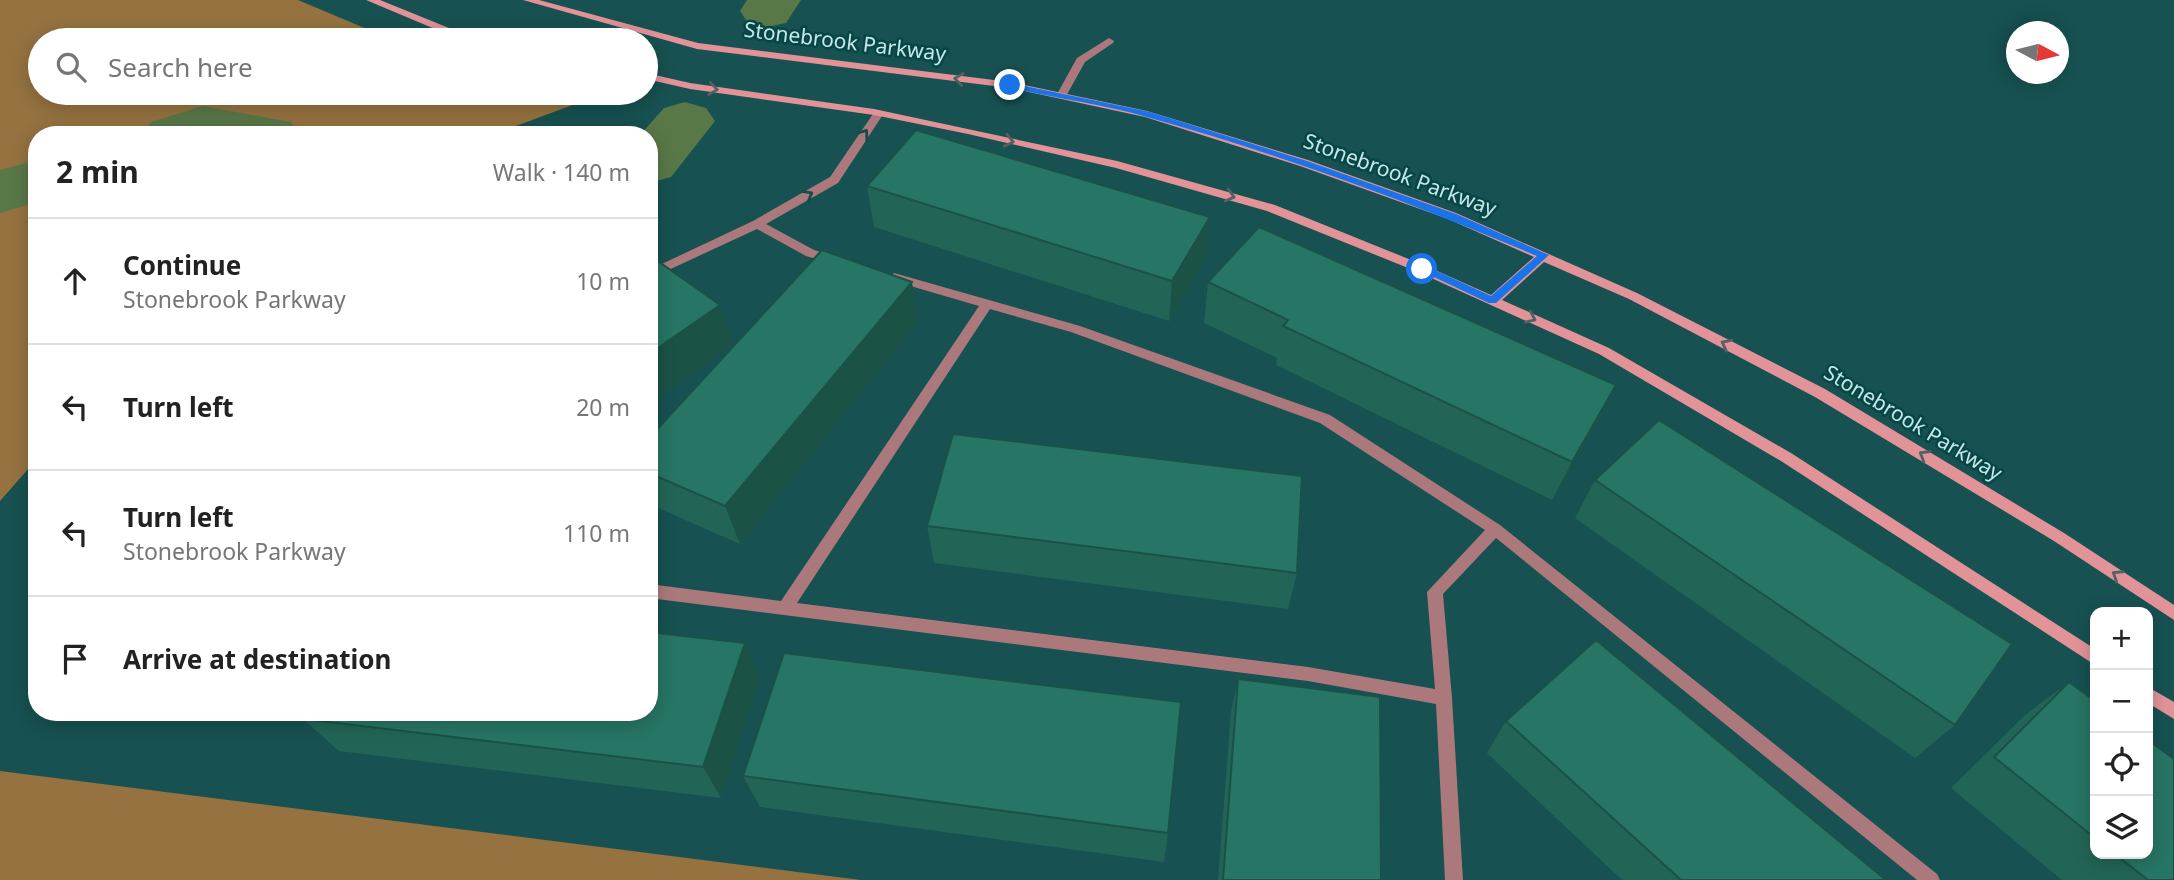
<!DOCTYPE html>
<meta charset="utf-8">
<style>
:root{--surface:#fff;--page:#f6f6f6;--text:#222;--muted:#767676;--line:#e0e0e0}
body{margin:0;font-family:"Noto Sans",sans-serif;background:var(--page);color:var(--text)}
.controls{position:absolute;right:21px;bottom:21px;display:grid;overflow:hidden;border-radius:14px;box-shadow:0 4px 18px #0003}
.controls button{width:63px;height:63px;display:grid;place-items:center;padding:0;border:0;border-bottom:2px solid var(--line);background:var(--surface);color:var(--text);font:35px sans-serif}
.compass{position:absolute;left:2006px;top:21px;width:63px;height:63px;border-radius:50%;background:var(--surface);box-shadow:0 4px 18px #0003;rotate:97deg}
.stop{position:absolute;width:21px;height:21px;margin:-16px;border:5px solid #1a73e8;border-radius:50%;background:#fff}
.stop.end{background:#1a73e8;border-color:#fff;box-shadow:0 2px 7px #0008}
.list{margin:0;padding:0;list-style:none}
h2{display:flex;justify-content:space-between;align-items:center;height:91px;margin:0;padding:0 28px;font-size:30px}
h2 small{font-size:23px;font-weight:400;color:var(--muted)}
.list li{display:grid;grid-template-columns:46px 1fr auto;gap:21px;align-items:center;box-sizing:border-box;height:126px;padding:0 28px;border-top:2px solid var(--line)}
.list b{display:block;font-size:26px;white-space:nowrap}
.list p{margin:0;font-size:23px;white-space:nowrap;color:var(--muted)}
.list em{font-size:23px;font-style:normal;color:var(--muted)}
.icon{flex:none;width:38px;height:38px;fill:none;stroke:currentColor;stroke-width:2;stroke-linecap:round;stroke-linejoin:round}
.map{position:relative;flex:none;width:2174px;height:880px;overflow:hidden}
.search{position:absolute;background:var(--surface);box-shadow:0 4px 18px #0003;left:28px;top:28px;width:630px;height:77px;display:flex;align-items:center;gap:18px;box-sizing:border-box;padding:0 24px;border-radius:38px;color:var(--muted);font-size:26px}
.panel{position:absolute;background:var(--surface);box-shadow:0 4px 18px #0003;left:28px;top:126px;width:630px;height:595px;border-radius:28px}
.map>svg:first-child{display:block}
.forest{fill:#957240}
.lines{fill:none;stroke-linecap:round;stroke-linejoin:round}
.river{fill:#597847;fill-rule:evenodd}
.lane{fill:#ab797c;fill-rule:evenodd}
.secondary{fill:#e29398;fill-rule:evenodd}
.wall{fill:#226556}
.shaded-wall{fill:#1b5246}
.building{fill:#277564;stroke:#1b5246;stroke-width:2}
.oneway{stroke:#536163}
.oneway2{stroke:#164b4b}
.route{fill:#1a73e8}
.labels{text-anchor:middle;stroke-width:5;stroke-linejoin:round;paint-order:stroke}
.street-label{font-size:21px;fill:#c5e8e7;stroke:#064646}
</style>
<div class="map">
<svg width="2174" height="880" viewBox="0 0 2174 880">
<rect width="100%" height="100%" fill="#175151"/>
<g class="forest">
<path d="M0,0H298L393,40H40V93H575L594,97L492,135H37V459L0,501Z"/>
<path d="M0,771L861,880H0Z"/>
</g>
<g class="lines">
<g class="river">
<path d="M747,0H801L786,23L767,27L748,23L740,11Z"/>
<path d="M685,102L706,108L715,121L671,177L649,183V135H640L664,108Z"/>
<path d="M203,106L291,122L299,135H143L151,122Z"/>
<path d="M37,160V202L0,213V170Z"/>
</g>
<g class="lane">
<path d="M1109,38L1114,41L1113,43L1085,62L1065,98H1057L1056,96L1077,58Z"/>
<path d="M879,110L884,113L838,183L766,224L814,250L838,257L840,260L838,263L834,264L806,256L757,229L649,279V270L753,221L830,177L875,111Z"/>
<path d="M894,273L1080,326L1330,415L1500,525L1937,874L1940,880H1917L1496,538L1443,594L1452,698L1463,880H1445L1436,704L1308,681L649,598V584L781,601L979,306L890,280L888,277ZM990,309L1071,332L1320,423L1485,530L1427,592L1435,689L1308,667L797,603Z"/>
</g>
<g class="secondary">
<path d="M366,0H380L449,28L492,40H475L442,32Z"/>
<path d="M523,0H539L698,43L1010,82L1147,111L1308,160L1456,213L1637,293L1825,389L2064,533L2174,605V620L2054,541L1815,397L1629,299L1544,262L1502,300L1609,348L1791,453L2095,649V665L1781,461L1599,354L1418,272L1267,211L1116,168L968,134L874,115L690,89L646,79V73L690,83L874,109L1117,161L1275,205L1426,266L1491,295L1534,257L1448,219L1300,166L1145,117L1010,88L697,49Z"/>
<path d="M2148,687L2174,702V719L2148,703Z"/>
</g>
</g>
<g class="wall">
<path d="M867,186L1206,257L1169,321L874,227Z"/>
<path d="M1208,282L1616,385L1596,424L1552,500L1276,365L1277,358L1204,323Z"/>
<path d="M918,322L740,544L649,504V438Z"/>
<path d="M1595,480L1955,725L1915,758L1575,518Z"/>
<path d="M927,526L1297,573L1288,609L934,563Z"/>
<path d="M760,677L721,798L339,751L303,719Z"/>
<path d="M1238,679L1381,880H1218L1231,712Z"/>
<path d="M2069,682L2095,701V854H2148L2174,880H2062L1951,788L2025,715Z"/>
<path d="M1506,721L1886,880H1622L1487,753Z"/>
<path d="M743,776L1168,833L1164,862L760,807Z"/>
</g>
<g class="shaded-wall">
<path d="M1210,217L1206,257L1169,321L1172,281Z"/>
<path d="M912,282L918,322L740,544L725,506Z"/>
<path d="M720,305L733,345L649,405V354Z"/>
<path d="M1616,385L1596,424L1552,500L1572,462Z"/>
<path d="M745,643L760,677L721,798L703,767Z"/>
</g>
<g class="building">
<path d="M916,130L1210,217L1172,281L867,186Z"/>
<path d="M1259,227L1616,385L1572,462L1283,326L1288,320L1208,282Z"/>
<path d="M822,250L912,282L725,506L649,473V438Z"/>
<path d="M655,259L720,305L649,354V263Z"/>
<path d="M1659,420L2012,644L1955,725L1595,480Z"/>
<path d="M953,434L1302,476L1297,573L927,526Z"/>
<path d="M649,632L745,643L703,767L303,719L307,712H649Z"/>
<path d="M1596,640L1886,880H1681L1506,721Z"/>
<path d="M784,653L1181,702L1168,833L743,776Z"/>
<path d="M1238,679L1380,697L1381,880H1223Z"/>
<path d="M2069,682L2095,701V838L1994,757Z"/>
<path d="M2148,740L2174,759V880H2148L2115,854H2148Z"/>
</g>
<defs><path id="oneway-chevron" d="M-2-3.5L2.5 0L-2 3.5" fill="none" stroke-width="1.6" stroke-linecap="round" stroke-linejoin="round" transform="scale(1.75)"/></defs>
<g class="oneway">
<use href="#oneway-chevron" transform="translate(959 79) rotate(-173)"/>
<use href="#oneway-chevron" transform="translate(713 89) rotate(8)"/>
<use href="#oneway-chevron" transform="translate(1009 141) rotate(13)"/>
<use href="#oneway-chevron" transform="translate(1230 196) rotate(15)"/>
<use href="#oneway-chevron" transform="translate(1531 318) rotate(24)"/>
<use href="#oneway-chevron" transform="translate(1726 344) rotate(-153)"/>
<use href="#oneway-chevron" transform="translate(1924 455) rotate(-149)"/>
<use href="#oneway-chevron" transform="translate(2117 575) rotate(-147)"/>
</g>
<g class="oneway2">
<use href="#oneway-chevron" transform="translate(864 134) rotate(-54)"/>
<use href="#oneway-chevron" transform="translate(808 195) rotate(-30)"/>
</g>
<path class="route" d="M1010,83L1150,112L1307,161L1456,214L1549,255L1496,303H1489L1417,269L1426,266L1491,296L1537,256C1410,202 1280,154 1147,117C1101,104 1053,98 1007,87Z"/>
<g class="labels">
<g class="street-label">
<text transform="translate(845 42) rotate(7)" y="7">Stonebrook Parkway</text>
<text transform="translate(1400 175) rotate(20)" y="7">Stonebrook Parkway</text>
<text transform="translate(1913 423) rotate(31)" y="7">Stonebrook Parkway</text>
</g>
</g>
</svg>
<div class="controls">
<button>+</button>
<button>−</button>
<button><svg class="icon" aria-label="locate" viewBox="0 0 24 24"><circle cx="12" cy="12" r="6"/><path d="M12 2v4M12 18v4M2 12h4M18 12h4"/></svg></button>
<button><svg class="icon" aria-label="layers" viewBox="0 0 24 24"><path d="M12 4l9 5-9 5-9-5zM3 14l9 5 9-5"/></svg></button>
</div>
<svg class="compass" viewBox="-18 -18 36 36"><path d="M0-13l5 13h-10z" fill="#e53935"/><path d="M0 13l5-13h-10z" fill="#767676"/></svg>
<div class="stop" style="left:1422px;top:269px"></div>
<div class="stop end" style="left:1010px;top:85px"></div>
<div class="search"><svg class="icon" aria-label="search" viewBox="0 0 24 24"><circle cx="10" cy="10" r="6"/><path d="M15 15l6 6"/></svg>Search here</div>
<section class="panel">
<h2>2 min<small>Walk · 140 m</small></h2>
<ul class="list">
<li><svg class="icon" aria-label="ahead" viewBox="0 0 24 24"><path d="M12 20V5M6 11l6-6 6 6"/></svg><div><b>Continue</b><p>Stonebrook Parkway</p></div><em>10 m</em></li>
<li><svg class="icon" aria-label="left" viewBox="0 0 24 24"><path d="M17 20v-9H6M10 6l-5 5 5 5"/></svg><div><b>Turn left</b></div><em>20 m</em></li>
<li><svg class="icon" aria-label="left" viewBox="0 0 24 24"><path d="M17 20v-9H6M10 6l-5 5 5 5"/></svg><div><b>Turn left</b><p>Stonebrook Parkway</p></div><em>110 m</em></li>
<li><svg class="icon" aria-label="arrive" viewBox="0 0 24 24"><path d="M6 21V4h12l-3 4 3 4H6"/></svg><div><b>Arrive at destination</b></div></li>
</ul>
</section>
</div>
